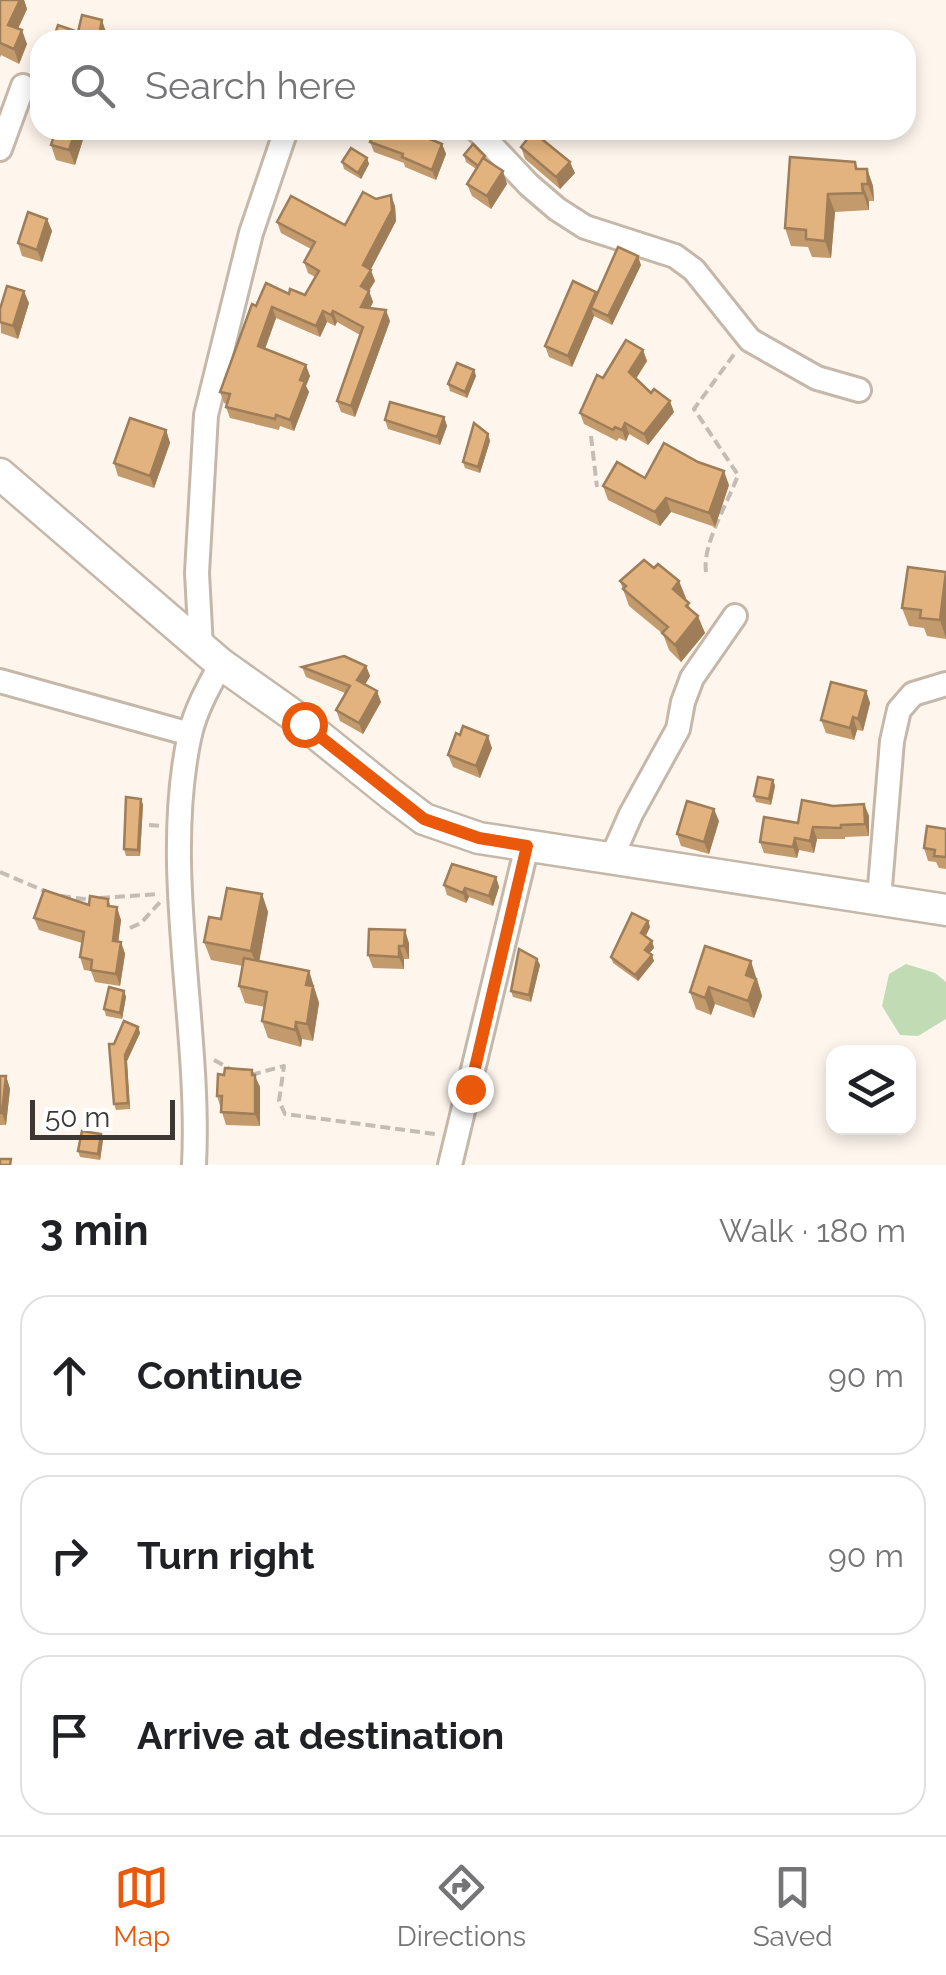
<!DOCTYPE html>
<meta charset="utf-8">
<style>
:root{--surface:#fff;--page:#f2f2f2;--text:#202124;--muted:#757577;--line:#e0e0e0;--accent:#ea580c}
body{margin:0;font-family:Raleway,sans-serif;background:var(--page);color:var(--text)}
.controls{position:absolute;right:30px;bottom:30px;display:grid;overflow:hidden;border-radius:20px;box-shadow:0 5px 15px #0003}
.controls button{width:90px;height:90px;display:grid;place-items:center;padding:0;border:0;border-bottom:2px solid var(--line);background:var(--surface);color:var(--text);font:50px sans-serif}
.scale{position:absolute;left:30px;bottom:25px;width:145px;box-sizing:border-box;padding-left:10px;border:5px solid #3d3833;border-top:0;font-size:28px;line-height:35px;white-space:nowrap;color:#3d3833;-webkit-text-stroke:8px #fff;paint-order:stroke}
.stop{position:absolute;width:30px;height:30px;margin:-22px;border:8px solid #ea580c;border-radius:50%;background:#fff}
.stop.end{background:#ea580c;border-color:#fff;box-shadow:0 2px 10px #0008}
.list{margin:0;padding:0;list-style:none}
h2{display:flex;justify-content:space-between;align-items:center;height:130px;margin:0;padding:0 40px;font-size:42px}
h2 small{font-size:32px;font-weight:400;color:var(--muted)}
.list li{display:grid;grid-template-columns:65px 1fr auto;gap:30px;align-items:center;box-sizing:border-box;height:160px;margin:0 20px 20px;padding:0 20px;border:2px solid var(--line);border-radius:30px}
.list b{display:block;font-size:38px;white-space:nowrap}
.list em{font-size:32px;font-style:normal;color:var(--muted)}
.icon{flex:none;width:55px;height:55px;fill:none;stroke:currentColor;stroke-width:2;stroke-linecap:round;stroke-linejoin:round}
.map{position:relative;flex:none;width:946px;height:1165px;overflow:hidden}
.search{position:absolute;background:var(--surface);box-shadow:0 5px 15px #0003;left:30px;right:30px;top:30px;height:110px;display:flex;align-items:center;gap:25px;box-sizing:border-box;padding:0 35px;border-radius:30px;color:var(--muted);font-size:38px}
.sheet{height:670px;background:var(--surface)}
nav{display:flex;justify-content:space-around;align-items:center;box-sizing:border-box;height:140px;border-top:2px solid var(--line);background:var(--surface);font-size:28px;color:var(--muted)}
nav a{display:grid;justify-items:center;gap:5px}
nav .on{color:var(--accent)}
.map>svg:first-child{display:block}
.green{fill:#c1dcb5}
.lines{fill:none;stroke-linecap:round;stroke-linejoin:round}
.street-casing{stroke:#c5b8aa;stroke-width:28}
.secondary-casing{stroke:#c5b8aa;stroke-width:35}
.path{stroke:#c4bdb5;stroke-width:4;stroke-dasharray:10 5;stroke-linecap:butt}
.street{stroke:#fff;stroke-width:22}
.secondary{stroke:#fff;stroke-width:30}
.wall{fill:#c29a6c}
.shaded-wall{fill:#9e7d58}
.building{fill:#e2b37e;stroke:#9e7d58;stroke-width:2.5}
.route{stroke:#ea580c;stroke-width:12}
</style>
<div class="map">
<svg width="946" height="1165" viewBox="0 0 946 1165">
<rect width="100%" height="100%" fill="#fef6ed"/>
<path class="green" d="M906,964L935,973L946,982V1019L918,1036L900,1035L882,1006L889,974Z"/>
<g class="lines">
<g class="street-casing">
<g id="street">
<path d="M477,130L529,185L557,209L585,227L675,256L694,270L750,340L817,378L859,390"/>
<path d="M0,149L23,86"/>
<path d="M201,647L197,573L206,415L251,233L286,130"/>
<path d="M0,681L190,734"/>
<path d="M612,857L631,814L678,729L683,702L692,678L735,616"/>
<path d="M879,899L892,741L899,710L913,694L946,684"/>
<path d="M194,1165C201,1026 160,869 190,734C196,709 209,686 221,664"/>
<path d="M450,1165L527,846"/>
</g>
</g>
<g class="secondary-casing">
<path id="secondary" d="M0,474L221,664L293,715L391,794L424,819L479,838L946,910"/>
</g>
<g class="path">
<path d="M591,436L597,487"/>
<path d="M706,572C702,544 728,503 738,475L694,409L735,353"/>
<path d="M149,825L162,826"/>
<path d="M0,872L47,892"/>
<path d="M61,896L91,900"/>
<path d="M100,898L160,894"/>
<path d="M130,928L141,923L161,901"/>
<path d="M214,1060L232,1070"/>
<path d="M251,1075L284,1066L279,1101L285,1114L435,1134"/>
</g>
<use href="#street" class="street"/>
<use href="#secondary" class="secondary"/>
</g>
<g class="wall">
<path d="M0,0H24L27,9L18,29L27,44L19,64L1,55L0,58Z"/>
<path d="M86,130L75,165L56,160L51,145Z"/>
<path d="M412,131L442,144L446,154L436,180L405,167L404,163L374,152L370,142Z"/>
<path d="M521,147L575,173L560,189L525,159Z"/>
<path d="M464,155L485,156L486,160L507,184L491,209L472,196L467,184L476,169L466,162Z"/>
<path d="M367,158L369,164L361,179L344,169L342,162Z"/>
<path d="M855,162L858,169H867L873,186L874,201H869V210L835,212L831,258L812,257L808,247L791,246L785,228Z"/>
<path d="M376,199L395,206L396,221L370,270L375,281L369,291L373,302L370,308L390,321L355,417L341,412L337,401L360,335L337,322L335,326L327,322L320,337L276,318L265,349L310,376L306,386L309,392L294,431L280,426L279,430L230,418L226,407L227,404L224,403L220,392L256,306L289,294L305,295L315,277L308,273L304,262L311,249L281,233L277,222L345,225Z"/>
<path d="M47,219L52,231L42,262L22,256L18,243Z"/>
<path d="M641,265L612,325L594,316L572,367L549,357L545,346L597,295Z"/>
<path d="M29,303L18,339L1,333L0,309Z"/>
<path d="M643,350L647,361L636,379L674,412L648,445L629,434L626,441L619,438L617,441L584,424L580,413L603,378Z"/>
<path d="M474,370L476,376L467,398L450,391L448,384Z"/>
<path d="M444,417L447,426L440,445L388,429L385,420Z"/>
<path d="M166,430L170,443L154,488L118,476L114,463Z"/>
<path d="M488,434L490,441L480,473L465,468L463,462Z"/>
<path d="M645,478L729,485L715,527L671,512L660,526L608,500L603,486Z"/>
<path d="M654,568L679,581L685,599L705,633L681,662L669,650L663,634L629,606L620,581Z"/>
<path d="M946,573V639L927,636L924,628L909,626L902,608Z"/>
<path d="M366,666L370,676L365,685L381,702L363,734L340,721L336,710L345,693L306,677L302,667Z"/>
<path d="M866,691L870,703L863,731L857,730L854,740L826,733L821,720Z"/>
<path d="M460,735L492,748L480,778L453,767L448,755Z"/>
<path d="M773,780L775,786L771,805L756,802L754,796Z"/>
<path d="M141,799L143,805L140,856H126L124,849Z"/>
<path d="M864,804L869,816V836L845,837V839H817L814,853L799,850L797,858L764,853L760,842L798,823L833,806Z"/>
<path d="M719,821L709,854L681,846L677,834Z"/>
<path d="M946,829V869L939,868L936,862L928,861L924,848Z"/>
<path d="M496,877L499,887L493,906L469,897L466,903L447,895L444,885Z"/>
<path d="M262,894L268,912L259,961L309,971L319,1003L313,1041L302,1039L301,1047L268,1038L262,1021L265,1007L245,1003L239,986L243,966L211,960L204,942Z"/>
<path d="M108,899L111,907L121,920L118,942H121L125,954L120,986L95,982L91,971L84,970L80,957L82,943L39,930L34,918L89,905Z"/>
<path d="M648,921L650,927L645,936L652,941L654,948L649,953L654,961L638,981L613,963L611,957Z"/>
<path d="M409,943V959H404V969L373,968L368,955Z"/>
<path d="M537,959L540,965L531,1002L513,997L511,991Z"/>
<path d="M757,979L762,996L754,1018L715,1004L711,1015L696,1009L690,992Z"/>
<path d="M124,991L126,997L122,1019L106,1016L104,1009Z"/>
<path d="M138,1027L140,1033L127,1061L130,1109L116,1110L114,1104V1044Z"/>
<path d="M252,1070L260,1087V1126L226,1125L217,1096L224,1075Z"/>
<path d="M0,1076H6L10,1089L6,1125H0Z"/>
<path d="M101,1134L103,1140L100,1160L80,1157L78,1151Z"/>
</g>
<g class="shaded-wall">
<path d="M20,0H24L27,9L13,39L8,25Z"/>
<path d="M102,20L107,35L106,40H98Z"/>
<path d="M22,30L27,44L19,64L14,49Z"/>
<path d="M76,130H86L75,165L69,150Z"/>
<path d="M442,144L446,154L436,180L432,170Z"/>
<path d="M367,158L369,164L361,179L358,173Z"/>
<path d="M570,162L575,173L560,189L556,177Z"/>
<path d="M867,169L873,186L874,201L868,184Z"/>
<path d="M503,171L507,184L491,209L487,196Z"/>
<path d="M862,184L869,201V210L863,193Z"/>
<path d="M828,194L835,212L831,258L825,241Z"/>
<path d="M391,195L395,206L396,221L368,275L371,270L375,281L365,297L361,286L363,265Z"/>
<path d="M47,219L52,231L42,262L37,250Z"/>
<path d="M638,256L641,265L612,325L608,316Z"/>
<path d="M24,291L29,303L18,339L13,326Z"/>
<path d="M369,291L373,302L365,318L361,307Z"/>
<path d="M596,292L600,303L591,308L594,316L572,367L568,356Z"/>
<path d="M272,307L276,318L262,357L258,346Z"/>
<path d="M386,310L390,321L355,417L351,406Z"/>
<path d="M323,311L327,322L320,337L316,326Z"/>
<path d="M333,311L337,322L335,326L331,315Z"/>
<path d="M643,350L647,361L633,383L629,372Z"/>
<path d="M306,365L310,376L306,386L309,392L294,431L290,420Z"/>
<path d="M474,370L476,376L467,398L465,392Z"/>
<path d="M670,401L674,412L648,445L644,434Z"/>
<path d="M444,417L447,426L440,445L437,437Z"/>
<path d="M625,423L629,434L626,441L622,430Z"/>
<path d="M166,430L170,443L154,488L150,476Z"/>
<path d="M488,434L490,441L480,473L478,467Z"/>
<path d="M724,471L729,485L715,527L709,513Z"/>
<path d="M666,498L671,512L660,526L655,512Z"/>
<path d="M946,573V638L940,620Z"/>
<path d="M679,581L686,598L679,606L673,589Z"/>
<path d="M698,616L705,633L681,662L675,645Z"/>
<path d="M366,666L370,676L361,691L357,680Z"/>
<path d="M377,691L381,702L363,734L359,723Z"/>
<path d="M866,691L870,703L863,731L858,719Z"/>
<path d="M853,717L857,730L854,740L850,728Z"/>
<path d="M488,736L492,748L480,778L476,766Z"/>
<path d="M773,780L775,786L771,805L769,799Z"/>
<path d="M141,799L143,805L140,856L138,850Z"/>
<path d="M864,804L869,816V836L865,824Z"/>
<path d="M714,809L719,821L709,854L704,842Z"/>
<path d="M813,827L817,839L814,853L810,841Z"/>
<path d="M795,838L799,850L797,858L793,847Z"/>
<path d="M496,877L499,887L493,906L489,896Z"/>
<path d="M465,888L469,897L466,903L463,893Z"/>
<path d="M262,894L268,912L258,969L251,951Z"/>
<path d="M117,907L121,920L117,953L113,941Z"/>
<path d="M648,921L650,927L644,940L641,933Z"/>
<path d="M405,930L409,943V959L404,946Z"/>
<path d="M652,941L654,948L647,956L645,950Z"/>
<path d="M121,942L125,954L120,986L116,974Z"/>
<path d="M399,946L404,959V969L399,957Z"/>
<path d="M652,955L654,961L638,981L635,975Z"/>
<path d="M537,959L540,965L531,1002L529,995Z"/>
<path d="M751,961L762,996L754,1018L748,1001L746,975Z"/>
<path d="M309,971L319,1003L313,1041L307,1024L306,985Z"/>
<path d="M709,987L715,1004L711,1015L705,998Z"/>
<path d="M124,991L126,997L122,1019L120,1013Z"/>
<path d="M296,1022L302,1039L301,1047L295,1030Z"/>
<path d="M138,1027L140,1033L127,1061L130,1109L128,1103L125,1055Z"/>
<path d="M252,1070L260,1087V1126L255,1114Z"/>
<path d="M6,1076L10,1089L6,1125L2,1113Z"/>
<path d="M101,1134L103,1140L100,1160L98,1154Z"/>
</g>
<g class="building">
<path d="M0,0H20L8,25L22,30L14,49L0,43Z"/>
<path d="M82,15L102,20L98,40H53L58,25L78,32Z"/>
<path d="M56,130H76L69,150L51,145Z"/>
<path d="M375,130H408L442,144L432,170L402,157L403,154L370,142Z"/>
<path d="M533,132L570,162L556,177L521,147Z"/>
<path d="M473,144L485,156L478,166L464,155Z"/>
<path d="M351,148L367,158L358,173L342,162Z"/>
<path d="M790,157L855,162L856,169H867L868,184H862L863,193L828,194L825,241L806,239V230L785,228Z"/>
<path d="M483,158L503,171L487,196L467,184Z"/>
<path d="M363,192L376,199L391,195L392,210L363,265L371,270L361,286L369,291L361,307L386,310L351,406L337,401L363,327L333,311L331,315L323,311L316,326L272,307L258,346L306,365L300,380L305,381L290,420L276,415L275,419L226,407L230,394L220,392L252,304L256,306L266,283L289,294L290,289L305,295L319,271L304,262L315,242L277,222L291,196L345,225Z"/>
<path d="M28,212L47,219L37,250L18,243Z"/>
<path d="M618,247L638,256L608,316L591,308Z"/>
<path d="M573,281L596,292L568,356L545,346Z"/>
<path d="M7,286L24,291L13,326L0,322V309Z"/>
<path d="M626,340L643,350L629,372L651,393L654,389L670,401L644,434L625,423L622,430L615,427L613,430L580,413L597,375L603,378Z"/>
<path d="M457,363L474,370L465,392L448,384Z"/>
<path d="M390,402L444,417L437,437L385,420Z"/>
<path d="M130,418L166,430L150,476L114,463Z"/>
<path d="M474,423L488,434L478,467L463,462Z"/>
<path d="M664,443L698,462L724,471L709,513L666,498L655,512L603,486L617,462L645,478Z"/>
<path d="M644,560L654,568L658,564L679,581L673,589L689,603L686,606L698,616L675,645L662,633L668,627L623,589L626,586L620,581Z"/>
<path d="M908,567L946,572L940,620L920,618L921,610L902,608Z"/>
<path d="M344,656L366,666L357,680L377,691L359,723L336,710L350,686L302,667Z"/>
<path d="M831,682L866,691L858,719L853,717L850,728L821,720Z"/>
<path d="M463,726L488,736L476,766L448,755L456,733L460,735Z"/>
<path d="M758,777L773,780L769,799L754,796Z"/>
<path d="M126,797L141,799L138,850L124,849Z"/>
<path d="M802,800L833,806L864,804L865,824L841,825V828L813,827L810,841L795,838L793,847L760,842L764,817L798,823Z"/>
<path d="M687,801L714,809L704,842L677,834Z"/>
<path d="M927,826L946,829V857L934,856L935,850L924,848Z"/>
<path d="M452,864L496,877L489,896L465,888L463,893L444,885Z"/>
<path d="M227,888L262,894L251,951L204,942L209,917L221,919Z"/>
<path d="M44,890L89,905L90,896L108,899V906L117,907L113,941L121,942L116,974L91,970L92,960L80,957L84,932L34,918Z"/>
<path d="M632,913L648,921L641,933L652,941L645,950L652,955L635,975L611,957Z"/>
<path d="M369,929L405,930L404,946H399V957L368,955Z"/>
<path d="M705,946L751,961L746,975L756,979L748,1001L709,987L705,998L690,992Z"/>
<path d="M519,949L537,959L529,995L511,991Z"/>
<path d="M244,958L309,971L306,985L313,986L307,1024L296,1022L295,1030L262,1021L267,992L239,986Z"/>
<path d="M109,987L124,991L120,1013L104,1009Z"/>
<path d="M124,1021L138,1027L125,1055L128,1103L114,1104L109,1044H114Z"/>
<path d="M225,1068L252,1070V1075H255V1114L221,1112L222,1096H217L218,1074L224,1075Z"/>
<path d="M0,1076H6L2,1113H0Z"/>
<path d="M82,1131L101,1134L98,1154L78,1151Z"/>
<path d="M0,1159H11L10,1165H0Z"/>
</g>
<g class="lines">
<path class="route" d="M304,724L424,819L479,838L527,846L470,1089"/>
</g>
</svg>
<div class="controls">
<button><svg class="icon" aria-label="layers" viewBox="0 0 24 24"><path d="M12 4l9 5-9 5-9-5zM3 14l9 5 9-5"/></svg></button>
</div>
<div class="scale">50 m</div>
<div class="stop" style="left:304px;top:724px"></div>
<div class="stop end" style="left:470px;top:1089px"></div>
<div class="search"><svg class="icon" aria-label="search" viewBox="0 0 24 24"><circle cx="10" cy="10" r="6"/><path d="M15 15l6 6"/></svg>Search here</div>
</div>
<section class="sheet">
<h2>3 min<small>Walk · 180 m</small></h2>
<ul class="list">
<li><svg class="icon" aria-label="ahead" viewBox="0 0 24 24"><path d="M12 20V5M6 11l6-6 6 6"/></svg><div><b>Continue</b></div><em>90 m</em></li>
<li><svg class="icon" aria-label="right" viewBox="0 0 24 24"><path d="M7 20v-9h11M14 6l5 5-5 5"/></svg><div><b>Turn right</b></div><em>90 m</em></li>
<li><svg class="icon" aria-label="arrive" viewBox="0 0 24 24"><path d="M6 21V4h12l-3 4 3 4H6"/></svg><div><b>Arrive at destination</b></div></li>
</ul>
</section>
<nav>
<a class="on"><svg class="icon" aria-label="map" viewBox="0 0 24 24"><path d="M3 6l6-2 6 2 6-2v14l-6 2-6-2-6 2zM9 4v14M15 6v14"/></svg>Map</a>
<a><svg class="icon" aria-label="directions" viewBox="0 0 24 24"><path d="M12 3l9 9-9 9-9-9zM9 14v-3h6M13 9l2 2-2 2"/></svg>Directions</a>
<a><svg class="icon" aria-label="saved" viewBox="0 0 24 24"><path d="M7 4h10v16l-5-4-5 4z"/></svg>Saved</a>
</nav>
